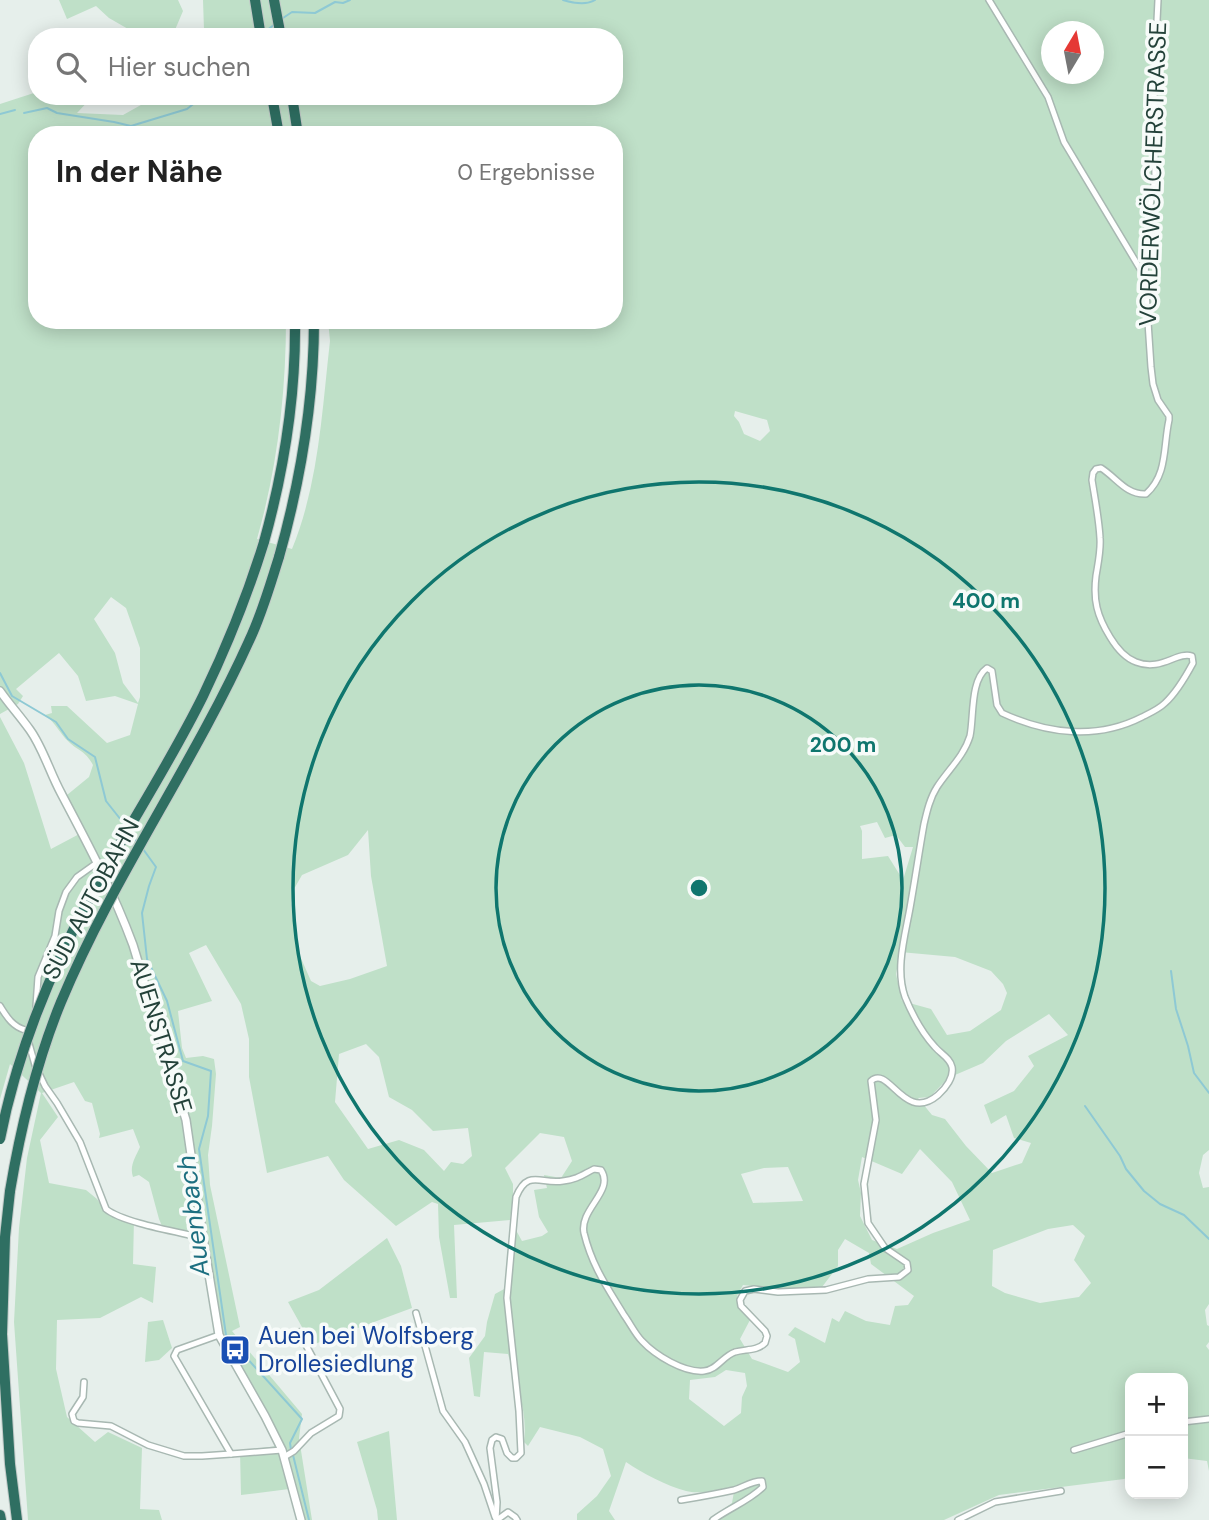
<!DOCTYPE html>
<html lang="de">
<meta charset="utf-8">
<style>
:root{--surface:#fff;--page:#f6f6f6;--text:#222;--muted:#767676;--line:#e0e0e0}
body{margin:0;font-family:"DM Sans",sans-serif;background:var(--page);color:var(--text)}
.controls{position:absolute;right:21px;bottom:21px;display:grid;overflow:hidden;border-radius:14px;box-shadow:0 4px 18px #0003}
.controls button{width:63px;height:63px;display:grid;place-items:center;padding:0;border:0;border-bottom:2px solid var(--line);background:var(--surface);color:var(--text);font:35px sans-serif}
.compass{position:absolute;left:1041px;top:21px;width:63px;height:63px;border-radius:50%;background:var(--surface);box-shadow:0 4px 18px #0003;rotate:10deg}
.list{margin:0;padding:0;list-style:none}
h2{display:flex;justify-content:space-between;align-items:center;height:91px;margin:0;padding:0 28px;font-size:30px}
h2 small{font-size:23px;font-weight:400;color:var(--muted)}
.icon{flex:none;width:38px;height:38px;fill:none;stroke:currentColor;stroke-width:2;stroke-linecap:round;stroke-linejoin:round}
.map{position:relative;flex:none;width:1209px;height:1520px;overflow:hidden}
.search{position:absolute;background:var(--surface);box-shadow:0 4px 18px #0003;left:28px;top:28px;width:595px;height:77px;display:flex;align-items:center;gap:18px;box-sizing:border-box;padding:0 24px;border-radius:28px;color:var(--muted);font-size:26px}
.panel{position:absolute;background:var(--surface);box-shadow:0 4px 18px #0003;left:28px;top:126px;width:595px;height:203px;border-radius:28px}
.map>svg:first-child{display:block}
.green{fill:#bfe0c8;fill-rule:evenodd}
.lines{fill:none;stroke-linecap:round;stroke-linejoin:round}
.stream{stroke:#8ec9d4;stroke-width:2}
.minor-casing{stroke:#a8b8b2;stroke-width:8}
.tertiary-casing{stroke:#a8b8b2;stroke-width:10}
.motorway-casing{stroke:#c2cac8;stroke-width:12}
.minor{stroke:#fff;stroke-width:5}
.tertiary{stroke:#fff;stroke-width:7}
.motorway{stroke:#2f6f62;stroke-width:10}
.motorway-bridge-casing{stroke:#c2cac8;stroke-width:12;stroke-linecap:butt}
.motorway-bridge{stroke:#2f6f62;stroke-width:10}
.ring{fill:none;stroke:#0f766e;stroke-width:3.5}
.labels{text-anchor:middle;stroke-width:7;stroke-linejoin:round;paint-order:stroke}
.street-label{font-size:24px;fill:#24423a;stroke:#f7fbf9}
.transit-label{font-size:24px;fill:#164399;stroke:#f7fbf9;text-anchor:start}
.water-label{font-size:26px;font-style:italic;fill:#1c6f80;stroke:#f7fbf9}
.centre{fill:#0f766e;stroke:#f7fbf9;stroke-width:3.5}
.ring-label{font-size:21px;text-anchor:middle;font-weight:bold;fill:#0f766e;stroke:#f7fbf9;stroke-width:7;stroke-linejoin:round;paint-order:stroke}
</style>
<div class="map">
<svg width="1209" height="1520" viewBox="0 0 1209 1520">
<rect width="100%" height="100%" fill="#e6efeb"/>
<g class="green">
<path d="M59,0H178L183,11L172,37H142L109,18L96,6L67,19Z"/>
<path d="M203,0H1209V1150L1203,1155L1199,1173L1203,1188L1209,1187V1304L1205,1310L1207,1325L1209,1326V1342L1206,1346L1209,1350V1471L1207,1461L1183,1458V1378H1130V1476L1124,1479L999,1495L944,1520H708L732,1503L735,1486C720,1489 701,1495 686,1491C667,1486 642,1473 626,1462L609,1511L615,1520H577V1514L597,1496L611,1476L603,1449L580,1437L540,1427L528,1446L524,1442C528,1412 516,1382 508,1354L484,1352L480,1397L474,1396L469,1358L485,1336L487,1322L495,1294L506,1288L512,1223L522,1241L542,1236L548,1232L539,1217L534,1190L547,1188L544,1175L561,1178L572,1161L564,1137L540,1133L505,1168L513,1184V1197L510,1220L454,1225L457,1298H450L439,1237L438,1204L432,1202L396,1226L344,1180L328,1156L267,1173L249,1077V1039L241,1004L206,945L189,953L212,1001L178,1011L182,1048L186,1058L203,1056L214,1059L216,1074L212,1126L208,1155L210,1185L240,1327L232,1331L302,1414L299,1438L312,1520H305L297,1488L241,1495L240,1451L277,1446L283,1444L268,1412L223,1335L215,1293L206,1233L192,1232L162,1226L159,1219L149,1182L139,1175L133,1177C129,1166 136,1156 140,1147L133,1129L99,1138L100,1134L92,1103L85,1101L74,1082L42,1093L58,1117L40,1140L49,1183L86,1190L97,1199L108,1214L134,1219L133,1264L156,1267L153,1303L141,1297L100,1318L57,1320L56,1369L67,1417L95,1442L108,1432L142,1448L140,1509L159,1510L162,1520H28L14,1322L19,1228L27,1158L41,1093L10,1064L0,1099V717L24,763L51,849L85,831L67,795L89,777L93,765C85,750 79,752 68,741C60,734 56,723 45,715L52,713L51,706H67L107,743L130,735L138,704L115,696L86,701L78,676L59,653L16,689L23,696L18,704L0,714V104L37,92V96H93L77,113L123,115L157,96H614V37H187L194,28L204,30ZM1052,32H1094V74H1052ZM115,129C126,137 143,137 157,133L158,135H614V320H328L330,341C322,410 319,483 292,549L257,539C277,469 286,394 286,320H37V135H107ZM735,411L767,420L770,431L760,441L744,434L739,422L734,416ZM111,597L126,608L140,648V697L138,703L123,683L115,653L94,619ZM877,822L885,838L896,835L905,847H913L903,880L888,856L862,859V831L860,826ZM368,830L371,876L387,966L350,979L320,986L311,981L296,947L291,903L294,889L302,875L348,855ZM900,952L955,957L991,971L1003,984L1007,993L1001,1010L970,1031L947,1035L931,1009L902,1001L896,974ZM1049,1014L1068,1035L1028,1056L1034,1066L1014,1091L984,1105L991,1124L1006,1115L1014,1138L1031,1143L1022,1163L992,1173L966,1146L945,1119L932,1115L918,1098L930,1097L948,1078L983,1063L1006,1041ZM366,1044L379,1057L389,1097L412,1110L433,1131L468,1128L472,1156L463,1164L451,1162L444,1171L424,1150L399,1140L368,1149L335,1102L339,1054ZM920,1149L952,1182L970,1220L933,1233L897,1249L872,1240L860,1216L861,1193L858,1180L862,1157L902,1174ZM788,1167L803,1201L753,1203L741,1174L764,1168ZM1073,1225L1085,1236L1074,1260L1091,1283L1079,1297L1040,1303L1005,1293L992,1286L993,1250L1048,1229ZM845,1239L869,1253L871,1264L914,1296L908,1305L895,1306L890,1325L866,1321L845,1311L839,1322L832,1318L825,1343L795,1327L788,1335L795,1339L800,1362L788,1372L752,1359L740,1339L750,1320L740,1308L737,1296L743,1285L781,1289L822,1287L838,1266V1250ZM726,1370L745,1373L747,1386L742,1397L741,1413L724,1426L689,1399L690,1380L715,1377Z"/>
<path d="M387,1238L401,1266L412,1308L312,1345L288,1302L319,1290Z"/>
<path d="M163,1320L172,1348L159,1360L145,1362L148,1322Z"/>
<path d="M389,1431L397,1520H378L377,1510L357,1442Z"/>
</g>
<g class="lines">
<g class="stream">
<path d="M563,0C573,3 587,5 595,0"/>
<path d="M283,18L292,12L315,13L335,2L343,3L350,0"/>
<path d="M266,31L275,24"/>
<path d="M24,113L47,108L57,113L114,122L131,126L187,109L197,101L207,96"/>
<path d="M0,114L15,110"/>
<path d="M0,673L12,696L56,722L68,739L95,757L106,801L125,825"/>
<path d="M130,832L137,842"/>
<path d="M143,849L156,867L149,886L142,913L147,959L167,1001L183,1061L211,1071L208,1116L199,1149L226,1335L302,1419L290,1443L291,1450"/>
<path d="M1171,971L1176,1009L1188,1046L1194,1073L1209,1093"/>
<path d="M1085,1106L1120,1156L1126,1169L1144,1191L1160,1204L1184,1215L1209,1239"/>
<path d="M293,1455L309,1520"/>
</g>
<g class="minor-casing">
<g id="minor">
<path d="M989,0L1048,97L1064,142L1145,277"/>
<path d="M0,1006C7,1017 12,1026 25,1030"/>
<path d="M36,1006L38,977L55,936L59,911L66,892L77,877L98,862"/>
<path d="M28,1040L35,1065L45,1086L57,1103L80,1142L106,1209C123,1223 179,1232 203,1238"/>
<path d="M416,1313L443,1411L465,1442L484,1484L495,1517"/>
<path d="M219,1335L177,1350L174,1356L231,1454L282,1450"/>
<path d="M84,1382L83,1397L72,1414L74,1421L78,1423L111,1426L148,1445L184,1456H202L231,1454"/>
<path d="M1183,1422L1209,1419"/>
<path d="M1074,1450L1130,1433"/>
<path d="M284,1457L294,1451L311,1433L339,1416L340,1409L299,1332"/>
<path d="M681,1500C699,1497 716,1494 734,1490C744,1487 751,1481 762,1481L763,1487C749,1501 729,1508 713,1520"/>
<path d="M496,1520L497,1502L490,1448L492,1440L496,1437L502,1439L507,1453L512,1458H516L521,1453L519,1411L507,1298L516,1197C528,1168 541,1185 563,1181C578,1179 582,1175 594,1169L601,1170C615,1191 579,1209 584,1233C592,1266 607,1287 624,1315C630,1323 635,1334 642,1341C655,1355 684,1373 704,1371C717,1370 723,1356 735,1352C746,1349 757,1351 765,1343L767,1336L765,1331L741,1306L740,1300L745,1291L754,1289L778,1292L826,1290L868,1279L899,1277L908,1270L907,1263L885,1248L868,1223L864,1184L876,1120L871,1081C889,1064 904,1124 938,1095C946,1088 954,1077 952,1067C950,1058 941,1054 935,1047C923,1034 912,1014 905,997C895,969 905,936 910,908C915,880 919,852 924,824C927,811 930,798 937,787C948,770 964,756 970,736C974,717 970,680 987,668L992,671L997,705L1002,713C1047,734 1097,740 1142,717C1150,713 1159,709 1165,703C1176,693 1186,676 1193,663L1192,656C1177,651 1161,672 1136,662C1125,658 1116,647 1110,637C1097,616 1093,600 1096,576C1098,563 1101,551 1100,538C1099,519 1095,499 1092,480L1093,473L1096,469L1101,468C1117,478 1126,495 1146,494C1168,474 1163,447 1169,420V416L1158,400L1153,384L1151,367L1145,277L1148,216L1155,179L1154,83L1158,0"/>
<path d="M497,1520L508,1512L515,1517L517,1520"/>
<path d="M958,1520L995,1502L1061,1491"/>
</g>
</g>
<g class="tertiary-casing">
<path id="tertiary" d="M0,691C9,704 20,716 30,730C43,748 50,773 61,793C88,844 113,891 133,945L186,1120L203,1238L219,1335L265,1416L282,1450L301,1520"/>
</g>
<g class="motorway-casing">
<g id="motorway">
<path d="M255,0L261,37"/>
<path d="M274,0L281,37"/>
<path d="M272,96L279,135"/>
<path d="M292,96L298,135"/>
<path d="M264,542C284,470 296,396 295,320"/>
<path d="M279,557C301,479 314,401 314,320"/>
<path d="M10,1191L5,1237L2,1334L10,1464L17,1520"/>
<path d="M0,1515L1,1520"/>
</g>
</g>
<use href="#minor" class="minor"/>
<use href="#tertiary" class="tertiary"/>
<use href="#motorway" class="motorway"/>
<g class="motorway-bridge-casing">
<g id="motorway-bridge">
<path d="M0,1139C17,1051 53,965 96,886C131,822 171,761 203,696C228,644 247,597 264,542"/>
<path d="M10,1191C21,1126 36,1063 61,1002C113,877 193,765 249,641C262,614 270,585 279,557"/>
</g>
</g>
<use href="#motorway-bridge" class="motorway-bridge"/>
</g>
<g class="ring">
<circle cx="699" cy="888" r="203"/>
<circle cx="699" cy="888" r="406"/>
</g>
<defs>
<g id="bus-square" transform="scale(1.575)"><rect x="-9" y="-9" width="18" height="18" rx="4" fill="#1a4fb4" stroke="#f7fbf9"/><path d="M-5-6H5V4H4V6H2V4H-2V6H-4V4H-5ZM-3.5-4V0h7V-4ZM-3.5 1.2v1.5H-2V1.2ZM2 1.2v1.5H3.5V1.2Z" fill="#fff"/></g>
</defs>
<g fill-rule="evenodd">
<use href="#bus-square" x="235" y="1350"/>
</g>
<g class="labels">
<g class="street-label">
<text transform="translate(1153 174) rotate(-88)" y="8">VORDERWÖLCHERSTRASSE</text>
<text transform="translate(91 899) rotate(-62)" y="8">SÜD AUTOBAHN</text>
<text transform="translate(161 1036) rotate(73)" y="8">AUENSTRASSE</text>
</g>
<g class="transit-label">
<text x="258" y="1344">Auen bei Wolfsberg<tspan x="258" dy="28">Drollesiedlung</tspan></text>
</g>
<g class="water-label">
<text transform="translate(193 1216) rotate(-97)" y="9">Auenbach</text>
</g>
</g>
<circle cx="699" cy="888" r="10" class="centre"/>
<g class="ring-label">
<text x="986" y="608">400 m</text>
<text x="843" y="752">200 m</text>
</g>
</svg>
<div class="controls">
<button>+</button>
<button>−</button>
</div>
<svg class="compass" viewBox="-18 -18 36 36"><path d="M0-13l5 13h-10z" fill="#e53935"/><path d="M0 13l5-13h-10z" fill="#767676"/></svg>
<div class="search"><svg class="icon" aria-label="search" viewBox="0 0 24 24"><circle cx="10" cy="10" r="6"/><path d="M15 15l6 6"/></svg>Hier suchen</div>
<section class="panel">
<h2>In der Nähe<small>0 Ergebnisse</small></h2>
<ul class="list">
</ul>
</section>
</div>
